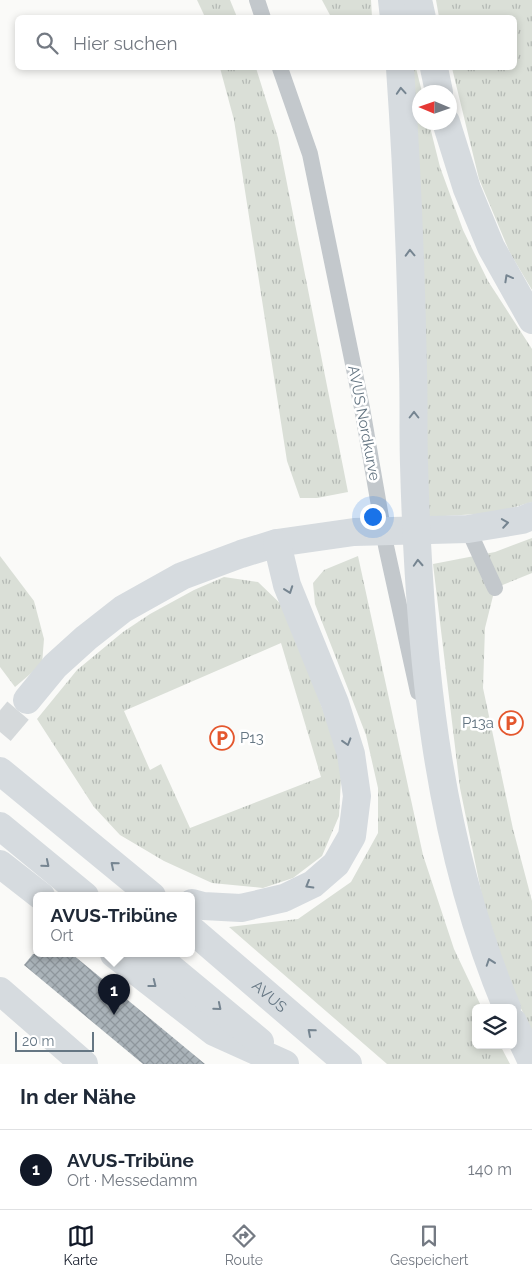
<!DOCTYPE html>
<html lang="de">
<meta charset="utf-8">
<style>
:root{--surface:#fff;--page:#f2f2f3;--text:#1f2937;--muted:#747a83;--line:#e0e1e3;--accent:#111827}
body{margin:0;font-family:Raleway,sans-serif;background:var(--page);color:var(--text)}
.controls{position:absolute;right:15px;bottom:15px;display:grid;overflow:hidden;border-radius:8px;box-shadow:0 2px 8px #0003}
.controls button{width:45px;height:45px;display:grid;place-items:center;padding:0;border:0;border-bottom:1px solid var(--line);background:var(--surface);color:var(--text);font:25px sans-serif}
.compass{position:absolute;left:412px;top:85px;width:45px;height:45px;border-radius:50%;background:var(--surface);box-shadow:0 2px 8px #0003;rotate:272deg}
.scale{position:absolute;left:15px;bottom:12px;width:79px;box-sizing:border-box;padding-left:5px;border:2px solid #657683;border-top:0;font-size:14px;line-height:18px;white-space:nowrap;color:#657683;-webkit-text-stroke:4px #fff;paint-order:stroke}
.you{position:absolute;left:372px;top:516px;width:18px;height:18px;margin:-12px;border:4px solid #fff;border-radius:50%;background:#1a73e8;box-shadow:0 0 0 8px #1a73e833}
.badge{display:grid;place-items:center;width:32px;height:32px;border-radius:50%;background:var(--accent);color:#fff;font-size:16px;font-weight:700}
.pin{position:absolute;translate:-50% -41px;filter:drop-shadow(0 1px 2px #0008)}
.pin::after{content:'';position:absolute;top:26px;width:18px;height:15px;background:inherit;clip-path:polygon(0 0,100% 0,50% 100%)}
.popup{position:absolute;left:33px;top:892px;width:162px;height:65px;box-sizing:border-box;display:grid;place-content:center;border-radius:8px;background:var(--surface);filter:drop-shadow(0 1px 4px #0005);font-size:16px;white-space:nowrap;color:var(--muted)}
.popup b{font-size:19px;color:var(--text)}
.popup::after{content:'';position:absolute;left:50%;top:100%;margin-left:-10px;border:10px solid transparent;border-top-color:var(--surface)}
.list{margin:0;padding:0;list-style:none}
h2{display:flex;justify-content:space-between;align-items:center;height:65px;margin:0;padding:0 20px;font-size:21px}
h2 small{font-size:16px;font-weight:400;color:var(--muted)}
.list li{display:grid;grid-template-columns:32px 1fr auto;gap:15px;align-items:center;box-sizing:border-box;height:80px;padding:0 20px;border-top:1px solid var(--line)}
.list b{display:block;font-size:19px;white-space:nowrap}
.list p{margin:0;font-size:16px;white-space:nowrap;color:var(--muted)}
.list em{font-size:16px;font-style:normal;color:var(--muted)}
.icon{flex:none;width:28px;height:28px;fill:none;stroke:currentColor;stroke-width:2;stroke-linecap:round;stroke-linejoin:round}
.map{position:relative;flex:none;width:532px;height:1064px;overflow:hidden}
.search{position:absolute;background:var(--surface);box-shadow:0 2px 8px #0003;left:15px;right:15px;top:15px;height:55px;display:flex;align-items:center;gap:12px;box-sizing:border-box;padding:0 18px;border-radius:8px;color:var(--muted);font-size:19px}
.sheet{height:145px;background:var(--surface)}
nav{display:flex;justify-content:space-around;align-items:center;box-sizing:border-box;height:70px;border-top:1px solid var(--line);background:var(--surface);font-size:14px;color:var(--muted)}
nav a{display:grid;justify-items:center;gap:2px}
nav .on{color:var(--accent)}
.map>svg:first-child{display:block}
.grass{fill:url(#grass-tufts);fill-rule:evenodd}
.building{fill:url(#building-cross-hatch)}
.lines{fill:none;stroke-linecap:round;stroke-linejoin:round}
.secondary-tunnel{stroke:#d5d9db;stroke-width:28;stroke-dasharray:28 14;stroke-linecap:butt}
.lane{stroke:#c3c8cc;stroke-width:16}
.secondary{stroke:#d6dbdf;stroke-width:28}
.highway{stroke:#d6dbdf;stroke-width:28}
.oneway{stroke:#768591}
.labels{text-anchor:middle;stroke-width:5;stroke-linejoin:round;paint-order:stroke}
.street-label{font-size:15px;fill:#657683;stroke:#fff}
.poi-label{font-size:15px;fill:#657683;stroke:#fff;text-anchor:end}
</style>
<div class="map">
<svg width="532" height="1064" viewBox="0 0 532 1064">
<defs>
<pattern id="grass-tufts" width="24" height="20" patternUnits="userSpaceOnUse" patternTransform="scale(1.25)"><rect width="24" height="20" fill="#dadfd7"/><path d="M3 7l-1-3M5 7V3M7 7l1-3M15 17l-1-3M17 17v-4M19 17l1-3" fill="none" stroke="#b4b9b4"/></pattern>
<pattern id="building-cross-hatch" width="8" height="8" patternUnits="userSpaceOnUse" patternTransform="scale(1.25)"><rect width="8" height="8" fill="#aab3b9"/><path d="M0 0l8 8M0 8l8-8" fill="none" stroke="#8e969c"/></pattern>
</defs>
<rect width="100%" height="100%" fill="#fafaf8"/>
<g class="grass">
<path d="M197,0H230L237,17H205Z"/>
<path d="M322,0H371L372,17H331Z"/>
<path d="M436,0H532V290L510,253L479,179L452,68H514V18L439,17Z"/>
<path d="M220,68H256L278,138L348,492L317,498H300L287,461L234,120Z"/>
<path d="M413,68H416L422,92H420V122L429,123L440,167L463,230L488,281L532,349V502L494,513L429,517Z"/>
<path d="M532,538V573L495,588L485,628L483,688L513,829L532,901V1031L512,990L483,901L460,788L433,564L495,552Z"/>
<path d="M0,556L34,601L44,639L42,664L15,687L0,667Z"/>
<path d="M358,556L423,855L454,949L482,1008H476V1045H500L510,1064H387L229,927L298,919L351,882L378,833V788L366,735L315,604L313,583L324,570Z"/>
<path d="M224,577L258,582L285,608L342,761L339,816L322,856L293,878L263,888L212,883L164,861L120,835L94,807L37,719L77,670L123,632L150,614L194,590ZM281,643L321,777L190,828L161,764L150,770L124,711Z"/>
</g>
<path class="building" d="M33,954H72L205,1064H143L24,965Z"/>
<g class="lines">
<path class="secondary-tunnel" d="M0,732L27,700"/>
<g class="lane">
<path d="M257,0L263,18"/>
<path d="M280,68L310,154L362,408L386,546L418,692"/>
<path d="M468,529L495,588"/>
</g>
<g class="secondary">
<path d="M27,700L55,666L86,638L123,609L182,576L241,554L277,543L354,532L468,529L522,520L532,516"/>
<path d="M0,991L84,1064"/>
</g>
<g class="highway">
<path d="M392,0L394,18"/>
<path d="M418,0L422,18"/>
<path d="M400,68C407,168 411,268 413,369C414,400 413,432 414,464C419,648 435,836 507,1008"/>
<path d="M434,68L439,92"/>
<path d="M446,122L467,189L491,247L532,320"/>
<path d="M0,771L152,896"/>
<path d="M0,826L85,896"/>
<path d="M0,864L41,896"/>
<path d="M192,903L203,906L241,908L284,898L313,884L336,864L352,836L357,796L351,754L335,703L287,585L277,543"/>
<path id="s1" d="M192,930L348,1064"/>
<path d="M114,954L214,1032L285,1064"/>
<path d="M154,954L260,1042"/>
<path d="M513,1022L532,1062"/>
</g>
</g>
<defs><path id="oneway-chevron" d="M-2-3.5L2.5 0L-2 3.5" fill="none" stroke-width="1.6" stroke-linecap="round" stroke-linejoin="round" transform="scale(1.25)"/></defs>
<g class="oneway">
<use href="#oneway-chevron" transform="translate(401 91) rotate(-94)"/>
<use href="#oneway-chevron" transform="translate(410 253) rotate(-92)"/>
<use href="#oneway-chevron" transform="translate(508 278) rotate(-119)"/>
<use href="#oneway-chevron" transform="translate(414 415) rotate(-90)"/>
<use href="#oneway-chevron" transform="translate(505 523) rotate(-9)"/>
<use href="#oneway-chevron" transform="translate(418 563) rotate(-93)"/>
<use href="#oneway-chevron" transform="translate(289 590) rotate(70)"/>
<use href="#oneway-chevron" transform="translate(347 742) rotate(73)"/>
<use href="#oneway-chevron" transform="translate(46 864) rotate(40)"/>
<use href="#oneway-chevron" transform="translate(114 865) rotate(-140)"/>
<use href="#oneway-chevron" transform="translate(309 885) rotate(150)"/>
<use href="#oneway-chevron" transform="translate(490 962) rotate(-109)"/>
<use href="#oneway-chevron" transform="translate(153 984) rotate(38)"/>
<use href="#oneway-chevron" transform="translate(218 1007) rotate(40)"/>
<use href="#oneway-chevron" transform="translate(311 1032) rotate(-139)"/>
</g>
<defs>
<g id="parking-ring" transform="scale(1.25)"><circle r="9.5" fill="#fff" stroke="#e4572e" stroke-width="1.5"/><path d="M-3.5-5.5H1a3.5 3.5 0 0 1 0 7H-1V5.5H-3.5ZM-1-3.4V-.6H.8a1.4 1.4 0 0 0 0-2.8Z" fill="#e4572e"/></g>
</defs>
<g fill-rule="evenodd">
<use href="#parking-ring" x="511" y="723"/>
<use href="#parking-ring" x="222" y="738"/>
</g>
<g class="labels">
<g class="street-label">
<text transform="translate(364 423) rotate(79)" y="5">AVUS Nordkurve</text>
<text dy="5" stroke="none"><textPath href="#s1" startOffset="102">AVUS</textPath></text>
</g>
<g class="poi-label">
<text x="494" y="728">P13a</text>
<text x="240" y="743" text-anchor="start">P13</text>
</g>
</g>
</svg>
<div class="controls">
<button><svg class="icon" aria-label="layers" viewBox="0 0 24 24"><path d="M12 4l9 5-9 5-9-5zM3 14l9 5 9-5"/></svg></button>
</div>
<svg class="compass" viewBox="-18 -18 36 36"><path d="M0-13l5 13h-10z" fill="#e53935"/><path d="M0 13l5-13h-10z" fill="#747a83"/></svg>
<div class="scale">20 m</div>
<div class="you"></div>
<div class="pin badge" style="left:114px;top:1015px">1</div>
<div class="popup"><b>AVUS-Tribüne</b>Ort</div>
<div class="search"><svg class="icon" aria-label="search" viewBox="0 0 24 24"><circle cx="10" cy="10" r="6"/><path d="M15 15l6 6"/></svg>Hier suchen</div>
</div>
<section class="sheet">
<h2>In der Nähe<small></small></h2>
<ul class="list">
<li><span class="badge">1</span><div><b>AVUS-Tribüne</b><p>Ort · Messedamm</p></div><em>140 m</em></li>
</ul>
</section>
<nav>
<a class="on"><svg class="icon" aria-label="map" viewBox="0 0 24 24"><path d="M3 6l6-2 6 2 6-2v14l-6 2-6-2-6 2zM9 4v14M15 6v14"/></svg>Karte</a>
<a><svg class="icon" aria-label="directions" viewBox="0 0 24 24"><path d="M12 3l9 9-9 9-9-9zM9 14v-3h6M13 9l2 2-2 2"/></svg>Route</a>
<a><svg class="icon" aria-label="saved" viewBox="0 0 24 24"><path d="M7 4h10v16l-5-4-5 4z"/></svg>Gespeichert</a>
</nav>
